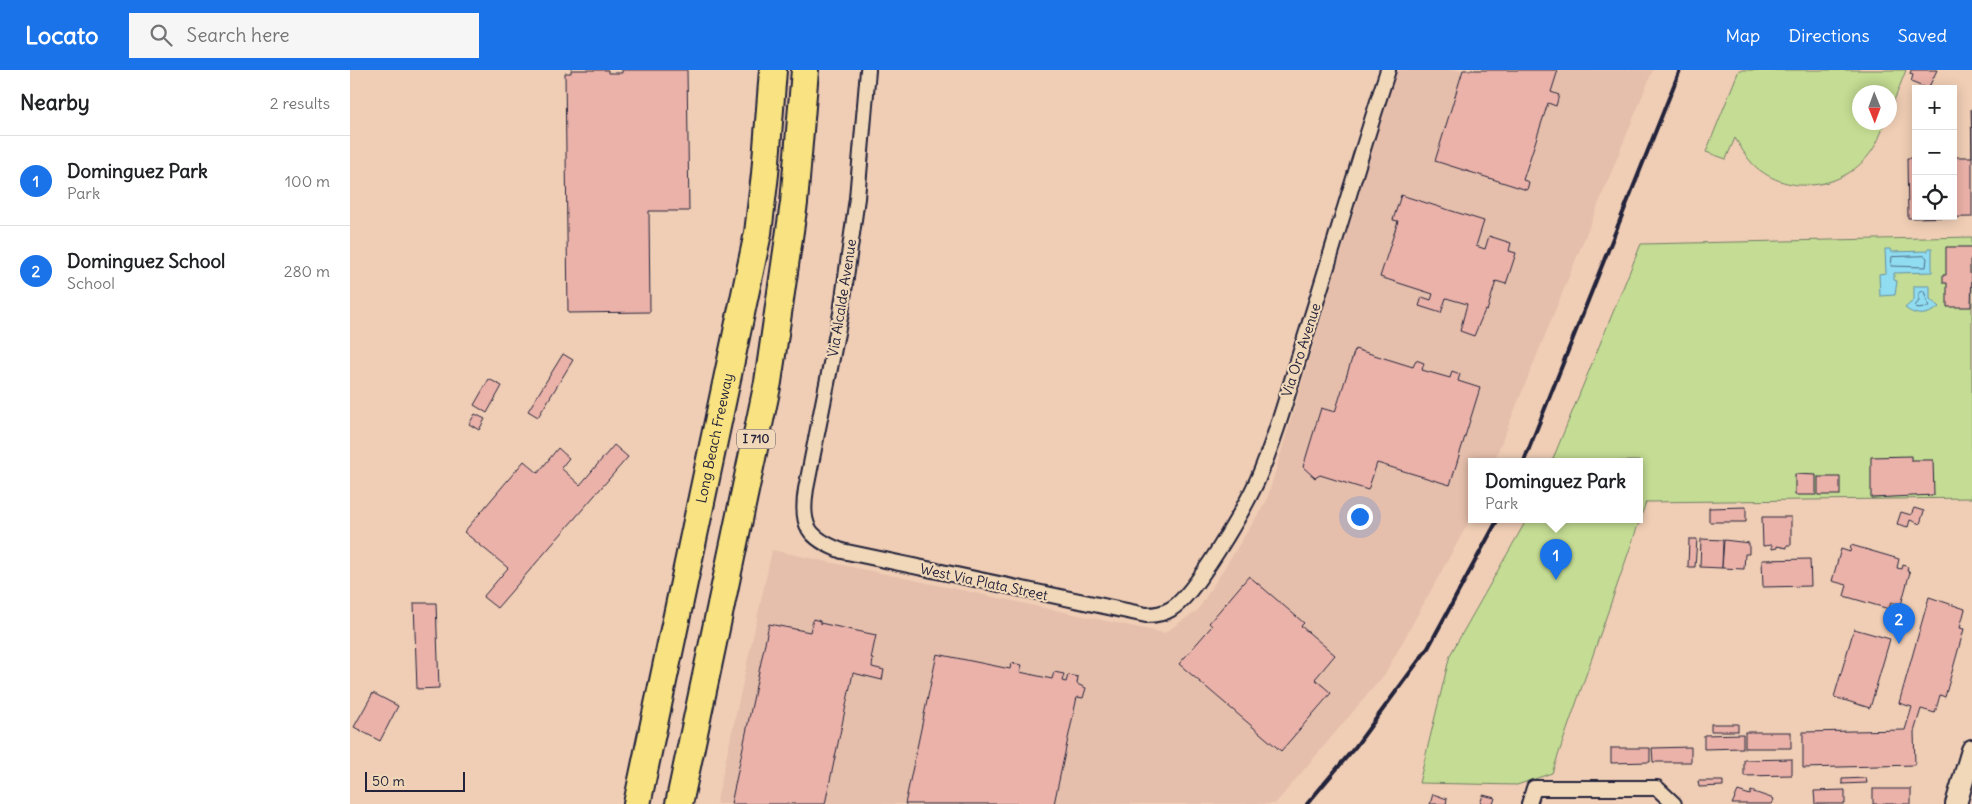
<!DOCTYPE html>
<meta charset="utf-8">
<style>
:root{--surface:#fff;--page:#f6f6f6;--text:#202124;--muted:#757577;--line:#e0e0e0;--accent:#1a73e8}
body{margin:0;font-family:Delius,sans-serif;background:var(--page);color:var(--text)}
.controls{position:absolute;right:15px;top:15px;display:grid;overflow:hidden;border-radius:0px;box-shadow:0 2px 12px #0003}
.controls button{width:45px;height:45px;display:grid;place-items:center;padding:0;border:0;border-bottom:1px solid var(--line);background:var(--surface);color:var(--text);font:25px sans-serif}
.compass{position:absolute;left:1502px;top:15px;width:45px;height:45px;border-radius:50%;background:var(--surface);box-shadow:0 2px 12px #0003;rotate:179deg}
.scale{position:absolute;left:15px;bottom:12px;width:100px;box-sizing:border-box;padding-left:5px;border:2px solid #22223b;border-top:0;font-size:14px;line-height:18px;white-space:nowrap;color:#22223b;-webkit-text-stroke:4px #f1d8b9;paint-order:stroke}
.you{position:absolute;left:1009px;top:446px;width:18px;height:18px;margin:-12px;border:4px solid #fff;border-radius:50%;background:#1a73e8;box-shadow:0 0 0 8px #1a73e833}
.badge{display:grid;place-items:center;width:32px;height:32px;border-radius:50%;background:var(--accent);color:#fff;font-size:16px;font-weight:700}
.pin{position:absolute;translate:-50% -41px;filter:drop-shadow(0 1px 2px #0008)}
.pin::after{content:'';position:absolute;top:26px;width:18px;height:15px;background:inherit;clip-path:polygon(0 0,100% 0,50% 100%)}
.popup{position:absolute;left:1118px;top:388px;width:175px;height:65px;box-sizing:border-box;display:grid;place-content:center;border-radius:0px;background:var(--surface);filter:drop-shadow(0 1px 4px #0005);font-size:16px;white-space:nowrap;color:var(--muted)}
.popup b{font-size:19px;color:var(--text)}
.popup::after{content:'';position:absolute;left:50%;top:100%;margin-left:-10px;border:10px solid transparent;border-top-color:var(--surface)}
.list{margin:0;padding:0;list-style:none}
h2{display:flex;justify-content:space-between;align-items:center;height:65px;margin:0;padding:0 20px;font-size:21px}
h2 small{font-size:16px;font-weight:400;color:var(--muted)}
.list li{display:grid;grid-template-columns:32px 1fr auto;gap:15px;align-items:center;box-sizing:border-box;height:90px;padding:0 20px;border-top:1px solid var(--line)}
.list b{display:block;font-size:19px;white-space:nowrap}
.list p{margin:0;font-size:16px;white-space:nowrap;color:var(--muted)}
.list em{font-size:16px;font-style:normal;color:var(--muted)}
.icon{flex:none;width:28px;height:28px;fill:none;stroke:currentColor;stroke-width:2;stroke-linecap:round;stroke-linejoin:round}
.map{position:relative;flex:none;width:1622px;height:734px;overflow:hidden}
header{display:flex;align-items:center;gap:30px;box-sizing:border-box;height:70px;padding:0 25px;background:var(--accent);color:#fff}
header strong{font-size:24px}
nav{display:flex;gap:28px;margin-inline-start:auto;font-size:18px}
.search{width:350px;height:45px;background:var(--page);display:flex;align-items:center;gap:12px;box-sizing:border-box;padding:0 18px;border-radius:0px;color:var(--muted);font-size:19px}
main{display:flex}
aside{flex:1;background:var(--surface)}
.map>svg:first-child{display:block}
.built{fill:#e6bfac}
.green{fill:#c4dc93;stroke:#737f67}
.water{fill:#90dcf1;stroke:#6492a8}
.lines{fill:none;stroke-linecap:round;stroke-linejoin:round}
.shore{stroke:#4e6c84;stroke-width:1}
.building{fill:#ebb2a9;stroke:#22223b}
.minor-casing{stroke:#22223b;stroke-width:18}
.secondary-casing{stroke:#22223b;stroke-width:24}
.motorway-casing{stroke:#22223b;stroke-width:30}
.minor{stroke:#f1d8b9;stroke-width:14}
.secondary{stroke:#f1d8b9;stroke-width:20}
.motorway{stroke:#f8e281;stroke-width:26}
.rail{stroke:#22223b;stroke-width:4}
.labels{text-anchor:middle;stroke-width:4.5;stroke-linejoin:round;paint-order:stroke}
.shield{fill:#f1d8b9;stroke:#605961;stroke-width:1}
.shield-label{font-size:12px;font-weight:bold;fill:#22223b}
.street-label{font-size:14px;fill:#22223b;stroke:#f1d8b9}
</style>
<header>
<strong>Locato</strong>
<div class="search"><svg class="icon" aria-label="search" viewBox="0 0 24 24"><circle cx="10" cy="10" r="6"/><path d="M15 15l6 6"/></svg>Search here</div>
<nav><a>Map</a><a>Directions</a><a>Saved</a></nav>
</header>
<main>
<aside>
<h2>Nearby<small>2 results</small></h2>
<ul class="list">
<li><span class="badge">1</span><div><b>Dominguez Park</b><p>Park</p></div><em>100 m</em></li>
<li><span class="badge">2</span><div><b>Dominguez School</b><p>School</p></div><em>280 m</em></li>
</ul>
</aside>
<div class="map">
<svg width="1622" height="734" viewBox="0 0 1622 734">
<rect width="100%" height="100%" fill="#f0ceb5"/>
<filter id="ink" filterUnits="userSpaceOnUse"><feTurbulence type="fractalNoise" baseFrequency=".02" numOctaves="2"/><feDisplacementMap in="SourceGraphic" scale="10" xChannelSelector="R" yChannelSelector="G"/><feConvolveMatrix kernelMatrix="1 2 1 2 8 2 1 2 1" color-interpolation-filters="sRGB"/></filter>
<g filter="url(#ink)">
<path class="built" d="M1046,0H1303L1144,391H1122L1121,448L1035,604L925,734H366L422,480L814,563L847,541L916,432Z"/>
<g class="green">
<path d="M1389,0H1556L1540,41V22H1510V52L1535,53C1532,59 1530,67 1526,74C1504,115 1448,128 1411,101C1399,93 1392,79 1385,68L1376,89L1356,82Z"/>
<path d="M1622,167V428L1296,432L1202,703L1167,715L1069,713L1100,585L1177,449H1290V391H1202L1291,174Z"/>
</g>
<g class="water">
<path d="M1578,178H1582V202L1544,203V210L1547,211L1545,225L1530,226L1529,204L1536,203L1535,179H1540L1541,182L1578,181Z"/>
<path d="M1564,216H1580V229L1589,237C1577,246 1567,247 1555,238L1564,230Z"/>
</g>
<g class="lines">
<g class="shore">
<path d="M1575,186L1577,188L1576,197L1541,196L1542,187Z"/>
<path d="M1574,221L1579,237L1568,239L1565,236L1569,231V223Z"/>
</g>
</g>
<g class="building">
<path d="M221,0H258V3H272V0H337L339,141H299L300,242L218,243L215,3H221Z"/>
<path d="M1113,0H1208L1201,22L1209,25L1206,36L1198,33L1173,110L1179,112L1177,120L1085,91Z"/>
<path d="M1561,0H1587L1578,19L1561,12L1563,5L1560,4Z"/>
<path d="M1621,39H1622V147L1558,148L1557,88H1566V146H1603V87H1622Z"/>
<path d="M1051,125L1134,151L1126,176L1135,179L1139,166L1161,173L1159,181L1166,183L1156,214L1146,211L1137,241L1135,240L1124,266L1110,261L1117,234L1096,228L1091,243L1069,236L1072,227L1081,230L1083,224L1030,207L1048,151L1043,150Z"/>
<path d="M1596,177H1622V190H1620V204H1622L1621,237H1597V213H1593V205H1596Z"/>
<path d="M1005,279L1063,297L1066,290L1074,293L1072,300L1100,308L1102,301L1110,304L1108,311L1130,318L1100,415L1027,393L1018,420L970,405L965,408L953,397L971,338L985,342Z"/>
<path d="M213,284L223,290L188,347L178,341Z"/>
<path d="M139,309L152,316L137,343L124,335Z"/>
<path d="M125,344L135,349L129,360L119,354Z"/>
<path d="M264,375L278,387L147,538L133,527L158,498L114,462L174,391L188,403L208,378L219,388L211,398L230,415Z"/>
<path d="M1561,386V390H1583L1584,425L1521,428V387Z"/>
<path d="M1445,404L1466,405V425H1445Z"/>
<rect x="1468" y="407" width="22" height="18"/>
<path d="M1396,437V452H1359V438Z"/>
<path d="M1564,438L1574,441L1570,454L1560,450L1558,457L1547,454L1551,442L1561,445Z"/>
<path d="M1412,447H1441V475H1437V478L1427,476V478L1422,479V475L1413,476Z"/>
<path d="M1339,469H1347L1345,497H1338Z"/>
<path d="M1351,469L1373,470L1372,498L1350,497Z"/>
<path d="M1374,470L1399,473V484H1395L1394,499L1372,498Z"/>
<path d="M1501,475L1549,489L1547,498L1552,499L1553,495L1558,497L1557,501L1560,502L1551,535L1541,532L1539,539L1494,526L1497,515L1482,511L1491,479L1500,482Z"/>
<path d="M1460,489L1461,516L1413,517L1412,490Z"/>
<path d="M899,506L954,553L951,556L985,585L965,609L981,623L931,681L829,594L862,556L859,553Z"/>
<path d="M1579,527L1615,539L1610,558L1614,559L1595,627L1590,625L1585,643L1571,639L1564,662L1565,695L1453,698V662L1555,660L1562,637L1549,633Z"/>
<path d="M64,533H86L89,618L67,619Z"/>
<path d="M463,549L470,551V553L526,565L521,589H523L522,597L534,600L532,610L503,603L475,734H381L419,554L460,562Z"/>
<path d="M1504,559L1540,569L1520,638L1484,627Z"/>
<path d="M587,584L660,599L661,593L672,595L670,602L702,609L704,602L714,604L712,611L716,612L718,605L728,607L727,614L736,618L733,628L727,627L704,734H555Z"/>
<path d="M23,623L48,636L30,671L4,657Z"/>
<rect x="1361" y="654" width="27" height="7"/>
<rect x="1395" y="662" width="46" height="16"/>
<path d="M1393,664V678L1354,679V665Z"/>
<path d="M1341,677V692H1303L1302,678Z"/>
<path d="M1261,678H1300V692L1261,693Z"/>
<path d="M1442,689V705L1394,706V690Z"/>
<path d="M1516,708L1517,713L1492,714V709Z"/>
<path d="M1348,711H1373V716L1349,717Z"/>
<rect x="1523" y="719" width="38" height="15"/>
<path d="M1495,720V734H1465L1464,721Z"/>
<path d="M1388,721L1400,725L1401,721L1424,729L1422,734H1382Z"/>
<path d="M1083,724L1097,729L1096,734H1080Z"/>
<path d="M1133,725L1145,728L1143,734H1130Z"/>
</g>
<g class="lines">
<g class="minor-casing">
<g id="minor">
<path d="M518,0L507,128L491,243L456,419C450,456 458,468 492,481L796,545C805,545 813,544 821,539C845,525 894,439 907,411C927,365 940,315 955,268C983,179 1009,89 1038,0"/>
<path d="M1179,734L1184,718H1307L1324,734"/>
</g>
</g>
<g class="secondary-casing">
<path id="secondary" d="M1606,734L1622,680"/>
</g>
<g class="motorway-casing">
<g id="motorway">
<path id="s1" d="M287,734L408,163L415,104L423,0"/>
<path d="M329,734L418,312L444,133L455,0"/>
</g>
</g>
<use href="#minor" class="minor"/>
<use href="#secondary" class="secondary"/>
<use href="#motorway" class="motorway"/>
<g class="rail">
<path d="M1174,391L1330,0"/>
<path d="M957,734L1006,676L1078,578L1148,449"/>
</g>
</g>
</g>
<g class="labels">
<rect class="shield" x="387" y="359.5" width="38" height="19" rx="4"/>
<g class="shield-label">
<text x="406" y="373">I 710</text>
</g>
<g class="street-label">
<text transform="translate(492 228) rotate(-81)" y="5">Via Alcalde Avenue</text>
<text transform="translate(951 280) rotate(-72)" y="5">Via Oro Avenue</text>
<text dy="5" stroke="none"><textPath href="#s1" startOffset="374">Long Beach Freeway</textPath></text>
<text transform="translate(634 512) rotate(12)" y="5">West Via Plata Street</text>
</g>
</g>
</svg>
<div class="controls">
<button>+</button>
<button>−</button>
<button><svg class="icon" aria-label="locate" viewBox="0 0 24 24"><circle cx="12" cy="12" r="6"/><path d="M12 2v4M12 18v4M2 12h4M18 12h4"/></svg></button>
</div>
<svg class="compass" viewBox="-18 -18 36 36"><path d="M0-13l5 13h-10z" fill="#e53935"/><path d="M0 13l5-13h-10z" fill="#757577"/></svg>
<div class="scale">50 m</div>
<div class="you"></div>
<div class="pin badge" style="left:1206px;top:510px">1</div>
<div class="popup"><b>Dominguez Park</b>Park</div>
<div class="pin badge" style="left:1549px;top:574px">2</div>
</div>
</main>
